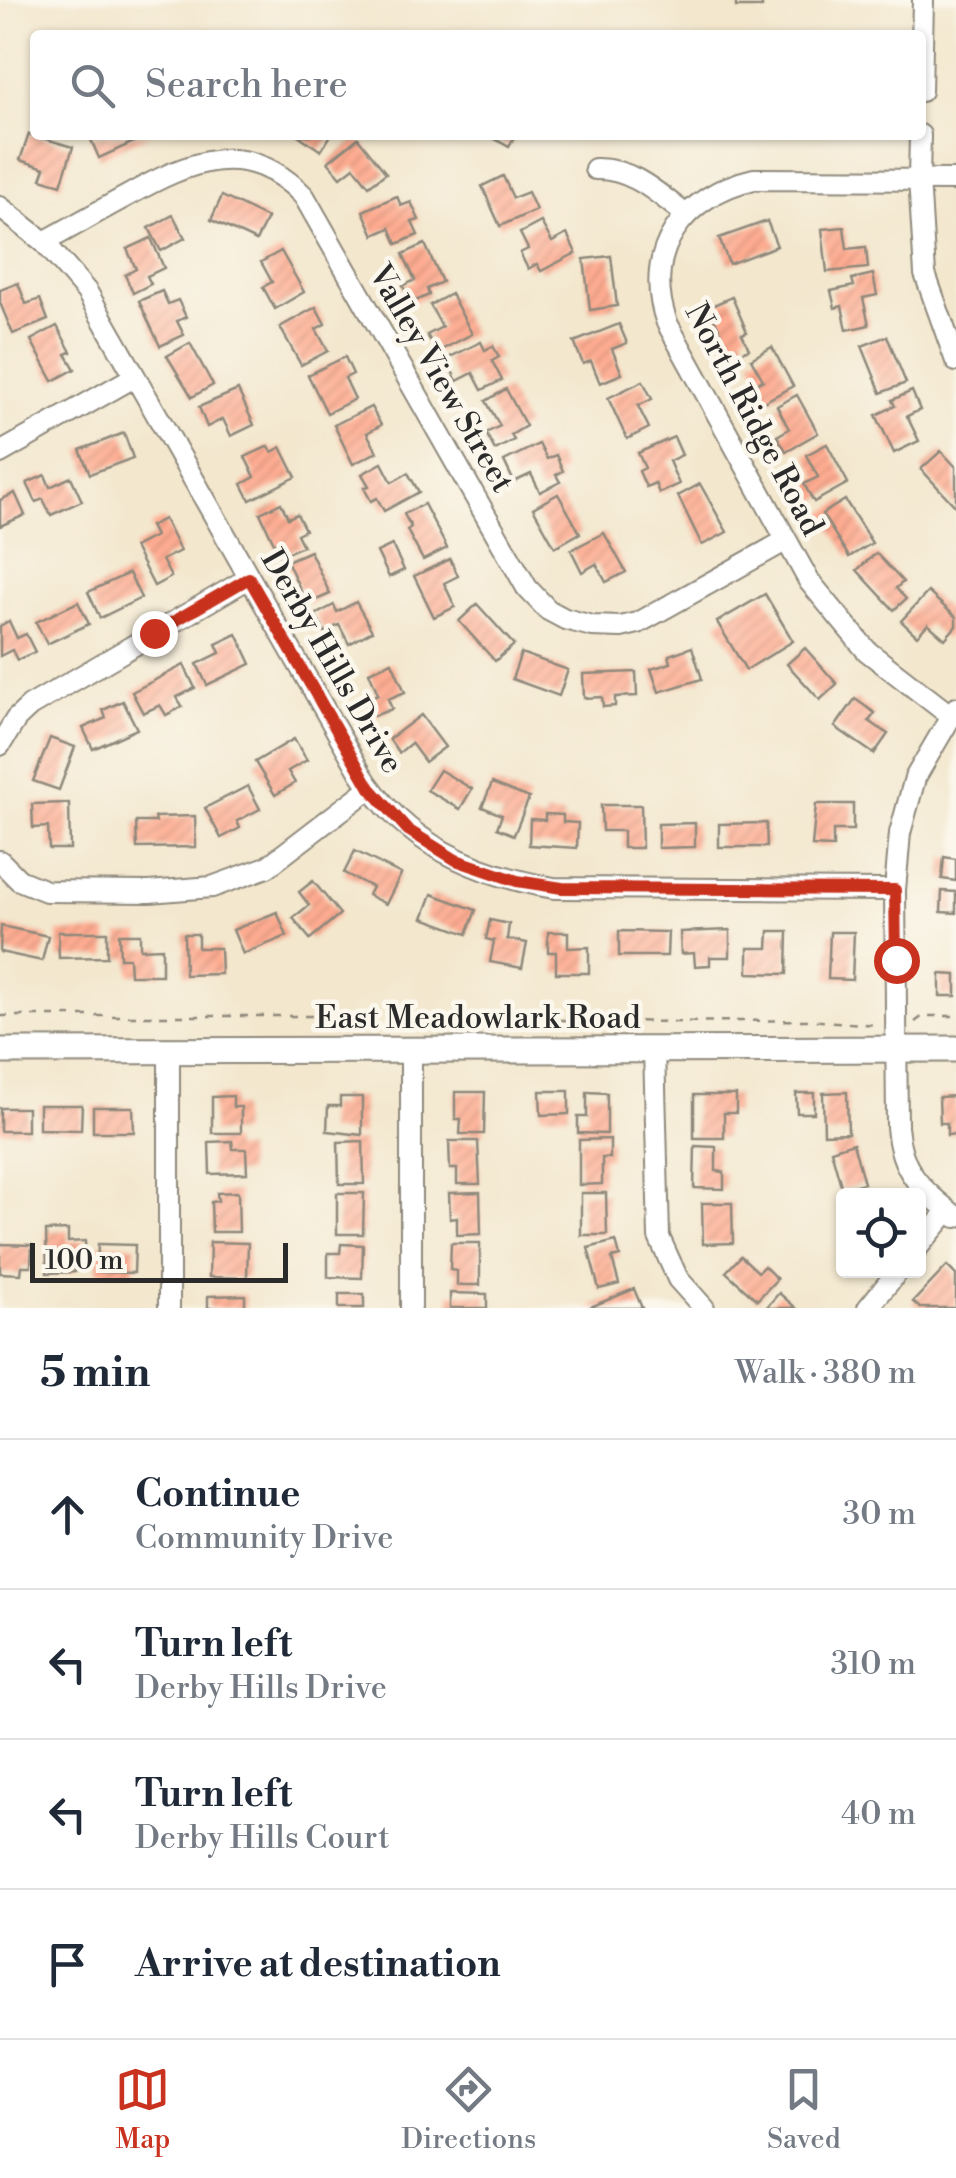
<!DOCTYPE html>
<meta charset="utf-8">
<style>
:root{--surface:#fff;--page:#f6f6f7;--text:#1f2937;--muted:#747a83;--line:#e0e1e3;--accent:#c8321e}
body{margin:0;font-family:"Libre Bodoni",serif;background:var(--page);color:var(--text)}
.controls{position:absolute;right:30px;bottom:30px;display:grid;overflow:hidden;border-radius:10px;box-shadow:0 2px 8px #0004}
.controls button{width:90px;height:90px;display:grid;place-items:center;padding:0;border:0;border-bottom:2px solid var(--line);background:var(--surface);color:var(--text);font:50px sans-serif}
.scale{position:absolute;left:30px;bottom:25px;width:258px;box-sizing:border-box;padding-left:10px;border:5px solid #2b2b2b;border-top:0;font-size:28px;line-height:35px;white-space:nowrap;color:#2b2b2b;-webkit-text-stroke:8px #fbf7ec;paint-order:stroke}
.stop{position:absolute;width:30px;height:30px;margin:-22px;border:8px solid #c8321e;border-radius:50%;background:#fff}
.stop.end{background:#c8321e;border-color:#fff;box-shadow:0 2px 10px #0008}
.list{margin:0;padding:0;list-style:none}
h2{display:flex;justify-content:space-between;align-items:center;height:130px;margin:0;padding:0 40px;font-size:42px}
h2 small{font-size:32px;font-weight:400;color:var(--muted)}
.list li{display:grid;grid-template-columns:65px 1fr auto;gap:30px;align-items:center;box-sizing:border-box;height:150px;padding:0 40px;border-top:2px solid var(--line)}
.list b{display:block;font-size:38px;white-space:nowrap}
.list p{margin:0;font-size:32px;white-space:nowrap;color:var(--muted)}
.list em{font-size:32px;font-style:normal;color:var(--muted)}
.icon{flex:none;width:55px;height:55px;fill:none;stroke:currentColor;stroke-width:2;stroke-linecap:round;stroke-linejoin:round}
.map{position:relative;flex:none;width:956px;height:1308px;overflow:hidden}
.search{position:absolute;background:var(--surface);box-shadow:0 2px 8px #0004;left:30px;right:30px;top:30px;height:110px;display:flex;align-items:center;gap:25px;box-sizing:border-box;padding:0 35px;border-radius:10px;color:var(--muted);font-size:38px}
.sheet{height:730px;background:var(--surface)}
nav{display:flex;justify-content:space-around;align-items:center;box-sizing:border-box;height:140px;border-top:2px solid var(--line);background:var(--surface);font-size:28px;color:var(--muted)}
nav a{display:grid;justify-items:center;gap:5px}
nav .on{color:var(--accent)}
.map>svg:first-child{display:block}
.building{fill:url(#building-hatch)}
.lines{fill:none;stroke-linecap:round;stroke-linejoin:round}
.minor-casing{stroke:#8f897c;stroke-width:24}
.major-casing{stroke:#8f897c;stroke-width:29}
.path{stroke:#8f897c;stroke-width:2.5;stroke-dasharray:8 8;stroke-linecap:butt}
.minor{stroke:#fff;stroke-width:20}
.major{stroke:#fff;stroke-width:25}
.route{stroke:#c8321e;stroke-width:12}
.labels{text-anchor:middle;stroke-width:9;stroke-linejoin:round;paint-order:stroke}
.street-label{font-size:32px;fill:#2b2b2b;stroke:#fbf7ec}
</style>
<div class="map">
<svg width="956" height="1308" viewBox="0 0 956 1308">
<defs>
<pattern id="building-hatch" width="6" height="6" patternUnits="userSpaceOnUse" patternTransform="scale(2.5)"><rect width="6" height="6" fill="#feac91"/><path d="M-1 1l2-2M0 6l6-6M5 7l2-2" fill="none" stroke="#da947d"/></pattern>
</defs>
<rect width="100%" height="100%" fill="#fbf7ec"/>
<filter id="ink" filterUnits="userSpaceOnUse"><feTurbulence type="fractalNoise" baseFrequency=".01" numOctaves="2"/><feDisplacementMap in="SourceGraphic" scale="20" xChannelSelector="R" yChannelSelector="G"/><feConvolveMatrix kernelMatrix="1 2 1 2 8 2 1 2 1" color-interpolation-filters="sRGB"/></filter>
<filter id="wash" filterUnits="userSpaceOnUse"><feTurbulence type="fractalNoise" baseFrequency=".0048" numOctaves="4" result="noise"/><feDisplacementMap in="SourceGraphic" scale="40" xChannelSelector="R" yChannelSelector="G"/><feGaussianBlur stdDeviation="2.25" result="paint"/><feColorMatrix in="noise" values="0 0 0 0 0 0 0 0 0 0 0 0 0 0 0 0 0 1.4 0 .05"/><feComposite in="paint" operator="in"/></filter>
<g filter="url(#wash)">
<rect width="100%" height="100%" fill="#f3e7cd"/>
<g id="blocks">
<g class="building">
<rect x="736" y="0" width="26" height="7"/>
<path d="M29,134L73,147L61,185L41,179L45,168L20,160Z"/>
<path d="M89,135H149L99,158Z"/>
<path d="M298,135H331L321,151Z"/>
<path d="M488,135H515L509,147Z"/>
<path d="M358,138L386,173L369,186L354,167L341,177L328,162Z"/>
<path d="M503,176L513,198L528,192L536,210L500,226L482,186Z"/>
<path d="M222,196L267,218L256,241L211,220Z"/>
<path d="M397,196L401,206L411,202L419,220L412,222L418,235L397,244L390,228L374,235L363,211Z"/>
<path d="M173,215L185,238L161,251L149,228Z"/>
<path d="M767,221L777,246L729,264L719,238Z"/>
<path d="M541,222L552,242L567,234L576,253L541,271L537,264L528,269L520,253L528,249L520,233Z"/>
<path d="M844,227L847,249L866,247L868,268L827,272L822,229Z"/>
<path d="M151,238L164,268L147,276L151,284L133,293L125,275L136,269L127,249Z"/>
<path d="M425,244L442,282L427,289L429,295L411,303L403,286L415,280L403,254Z"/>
<path d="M281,251L304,292L275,309L263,287L272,282L261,262Z"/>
<path d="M611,256L617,306L590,310L584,259Z"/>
<path d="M873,274L877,295L863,298L869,325L847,330L842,306L835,308L831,291L854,286L852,279Z"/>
<path d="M18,283L26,304L40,299L48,320L13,334L0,303V290Z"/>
<path d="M162,291L168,304L178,300L186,317L177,321L184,335L160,346L139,301Z"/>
<path d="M451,294L472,334L437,352L427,335L442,327L430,305Z"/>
<path d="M732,297L747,332L742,334L749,349L732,357L709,307Z"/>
<path d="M316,307L325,324L316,329L328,351L301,365L280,327Z"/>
<path d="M619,324L627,343L612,349L622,374L600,383L591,361L583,364L574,342Z"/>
<path d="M57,326L71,352L66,354L75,369L53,381L31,340Z"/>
<path d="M887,336L906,383L881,393L862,346Z"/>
<path d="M481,342L485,350L493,346L499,357L492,361L502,380L482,390L473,373L457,381L446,359Z"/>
<path d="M190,343L213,385L192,397L167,356Z"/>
<path d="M772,347L793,386L760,404L751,387L763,380L751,359Z"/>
<path d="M345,357L353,374L345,378L355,399L327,413L308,375Z"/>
<path d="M643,381L652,399L638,406L649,428L627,439L608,398Z"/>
<path d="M506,389L526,426L511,435L514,440L495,450L486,433L500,426L486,401Z"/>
<path d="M238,390L254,425L231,436L223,419L207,427L199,407Z"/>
<path d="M912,391L920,410L907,416L919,441L894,453L876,415L895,406L892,400Z"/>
<path d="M797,395L818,433L786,451L777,436L789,429L777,406Z"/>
<path d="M371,407L381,425L367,433L377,452L353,464L334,425Z"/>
<path d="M124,433L133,458L90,474L80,450Z"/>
<path d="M674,437L682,455L669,461L679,484L659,493L655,483L646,487L639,471L645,468L638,453Z"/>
<path d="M539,444L547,459L556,455L563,471L556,475L560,482L540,492L531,474L514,482L504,461Z"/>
<path d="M827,444L848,483L814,502L804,484L818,477L806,455Z"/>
<path d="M269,446L272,452L281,447L296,477L250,500L242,484L255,477L245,457Z"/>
<path d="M941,451L956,467V507L921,469Z"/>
<path d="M382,463L392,482L408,473L419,492L384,511L377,498L371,501L364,488L369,486L362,474Z"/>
<path d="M45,475L50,487L71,477L82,501L51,515L43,499L36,502L27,483Z"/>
<path d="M700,484L727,532L702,545L678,496Z"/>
<path d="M15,493L25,515L0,526V500Z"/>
<path d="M558,494L580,533L555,547L533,508Z"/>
<path d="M845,500L872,543L849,557L822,514Z"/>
<path d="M281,503L288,518L297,514L305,530L297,534L303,546L280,556L260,513Z"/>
<path d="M424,504L447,548L423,560L407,530L411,527L404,514Z"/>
<path d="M164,519L180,551L162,560L171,577L154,586L134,547L155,536L150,526Z"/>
<path d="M604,533L626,572L606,582L596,564L582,572L571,550Z"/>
<path d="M392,545L404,570L389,577L377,552Z"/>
<path d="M310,551L330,594L307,604L287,561Z"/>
<path d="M876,553L903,582L896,588L906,599L894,610L857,570Z"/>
<path d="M450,559L458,576L444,583L455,607L434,617L414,576Z"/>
<path d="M129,573L141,598L100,618L88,592Z"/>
<path d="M928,592L956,617V626L945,639L928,624L917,636L901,621Z"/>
<path d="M765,594L793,641L746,670L717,622Z"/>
<path d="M78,602L89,624L47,644L36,622Z"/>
<path d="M356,602L372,631L349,644L339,625L325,632L315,615L334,605L337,612Z"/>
<path d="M477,604L514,645L495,661L459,621Z"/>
<path d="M9,621L17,638L26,634L35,652L17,660L12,650L0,656V626Z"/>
<path d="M237,634L251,664L207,685L197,664L220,653L216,644Z"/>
<path d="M692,647L702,679L659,692L651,669L671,663L669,655Z"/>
<path d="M805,648L837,684L820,700L787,664Z"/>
<path d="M521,653L568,670L559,696L512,679Z"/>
<path d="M392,662L405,692L388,699L392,709L374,716L367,699L378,694L369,672Z"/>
<path d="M184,665L195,688L177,697L182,707L166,715L160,705L143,713L132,692Z"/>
<path d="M636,672L637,696L615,697V706L603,707L602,697L584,698L583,674Z"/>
<path d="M855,699L875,713L869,721L888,734L874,754L835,727Z"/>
<path d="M123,701L137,729L93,749L83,728L106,718L103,710Z"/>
<path d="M421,715L445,747L425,762L411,743L399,753L389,739Z"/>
<path d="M50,738L75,747L59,790L33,781Z"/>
<path d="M294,739L307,760L288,771L295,783L275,795L255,762Z"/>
<path d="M440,770L472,789L460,809L427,790Z"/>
<path d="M492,783L529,798L514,835L497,828L502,815L482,807Z"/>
<path d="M248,786L260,809L237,821L240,828L221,838L205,808Z"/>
<path d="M69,803L70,849H49L48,827L33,828L32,804Z"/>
<path d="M816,804H853V830H833V847L812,846Z"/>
<path d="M601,805H641L642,848H623V831H602Z"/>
<path d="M545,814L563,815V822L578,823L577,848L529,845L530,819L545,820Z"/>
<path d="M195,816L196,847L137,848L136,822H156L155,817Z"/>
<path d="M695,823V847L658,848V824Z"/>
<path d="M766,823L767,847H719V824Z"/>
<path d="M355,851L401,874L386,904L368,895L372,887L344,873Z"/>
<path d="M944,857L956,859V881L942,879Z"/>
<path d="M313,881L340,914L310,939L293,918L309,905L299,892Z"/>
<path d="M942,891L956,892V913L941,912Z"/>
<path d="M432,894L476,910L467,934L423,918Z"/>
<path d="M277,912L287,936L243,954L233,930Z"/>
<path d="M490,920L509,924L507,939L527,943L522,968L490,962L494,941L486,939Z"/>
<path d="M1,926L48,936L42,961L0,952Z"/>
<path d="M730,930V957H710V965L695,966L694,953L681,954L680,932Z"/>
<path d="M619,931L668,932L667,956H619Z"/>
<path d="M769,931H788L787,974L748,973V948H768Z"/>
<path d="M58,932H107V957L59,958Z"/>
<path d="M548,932H568V948L589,947V973H556V952H548Z"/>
<path d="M830,932H854L852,980L828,979Z"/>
<path d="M119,934H140V949L162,948V975H130L129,958H120Z"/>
<path d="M184,934H198V948H220L221,974L185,975Z"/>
<path d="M940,974L956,975V996H940Z"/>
<path d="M540,1091H569V1114L541,1115Z"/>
<path d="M455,1092H485L484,1134H460L461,1119H455Z"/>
<path d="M587,1092L607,1093V1134L578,1133V1117H587Z"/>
<path d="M847,1092L848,1133L824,1134L823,1093Z"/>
<path d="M796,1093H814V1113H797Z"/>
<path d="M694,1095H736V1113H724V1138H694Z"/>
<path d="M233,1096V1107H241V1133H212V1097Z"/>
<path d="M956,1096V1134L947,1135V1123H940L939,1097Z"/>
<path d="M340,1097H362V1135L327,1131L328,1106H340Z"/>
<path d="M39,1105H82L81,1130L39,1129Z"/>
<path d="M93,1107H133L134,1132H93Z"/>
<rect x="0" y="1108" width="27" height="23"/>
<path d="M610,1139V1158H602V1184L579,1185V1140Z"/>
<path d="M232,1141L233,1149H246L247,1173L210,1174L209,1142Z"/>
<path d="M363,1141L364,1184H339L338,1142Z"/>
<path d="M449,1141H478L480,1184H457V1169H450Z"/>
<path d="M853,1143L864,1183L842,1189L831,1150Z"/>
<path d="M695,1146L716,1147V1171L724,1172V1189L694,1188Z"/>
<path d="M238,1192L239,1232H212L211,1202L218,1201L217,1193Z"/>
<path d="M480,1192L481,1234L457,1235V1218L450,1219L449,1193Z"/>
<path d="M337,1193H364L363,1234H337Z"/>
<path d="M581,1193H606L607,1235H581Z"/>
<path d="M702,1203H732L733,1243L703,1244Z"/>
<path d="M68,1230V1242L85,1241L86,1265H74L75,1272L47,1273L46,1231Z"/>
<path d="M616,1241L620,1256L612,1258L619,1284L599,1289L588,1248Z"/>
<path d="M210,1242L248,1243L247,1278L209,1277Z"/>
<path d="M451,1243H480V1285H457V1271L450,1270Z"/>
<path d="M0,1244L32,1245L31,1266H22L21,1274L0,1273Z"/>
<path d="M98,1244L135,1245L134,1273L97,1272Z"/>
<path d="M341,1244L363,1245L362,1278L328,1277V1253H340Z"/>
<path d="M741,1256L758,1272L764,1266L777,1279L757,1300L726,1272Z"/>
<path d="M947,1266L956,1275V1308H920L913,1302Z"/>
<path d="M634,1289L642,1308H588Z"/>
<path d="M450,1293L487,1294V1308H450Z"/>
<path d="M779,1293L796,1308H766Z"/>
<rect x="339" y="1294" width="25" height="14"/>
<path d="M245,1295V1308H208V1296Z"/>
</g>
</g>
</g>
<g filter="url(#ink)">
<use href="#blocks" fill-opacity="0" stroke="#8f897c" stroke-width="2.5"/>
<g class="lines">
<g class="minor-casing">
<g id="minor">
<path d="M921,91L923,0"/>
<path d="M920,135L919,179L925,274L956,361"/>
<path d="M595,169C632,168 657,193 685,214"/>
<path d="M0,207L44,242L87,292L360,772C404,843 473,874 554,888L895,890"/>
<path d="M44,242C72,227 99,211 127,196C190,161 246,136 304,196L527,588L548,610L565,619L592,626L621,627L638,623L785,541"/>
<path d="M0,453L134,377"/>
<path d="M956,708L915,778L900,833L895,890L897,1127C901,1174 922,1189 956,1217"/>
<path d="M951,716L867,651L809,581L667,323C641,251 684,195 754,179L956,180"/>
<path d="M0,745L16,719L30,706L249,578"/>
<path d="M0,861L19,880L46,891L149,892L212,887L267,867L370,788"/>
<path d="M654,1049L659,1237L678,1279L704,1308"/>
<path d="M411,1050V1308"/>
<path d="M918,1247L948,1211"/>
<path d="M169,1308V1050"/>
<path d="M868,1308L899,1270"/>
</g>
</g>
<g class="major-casing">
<path id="major" d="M0,1051L956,1049"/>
</g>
<g class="path">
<path d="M0,1016H307L679,1022L807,1020L878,1025"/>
<path d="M915,1022L923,1016H956"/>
</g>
<use href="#minor" class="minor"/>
<use href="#major" class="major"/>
</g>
</g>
<g class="lines" filter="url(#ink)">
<path class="route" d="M154,633L249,578L370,788L408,830L456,860L517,881L562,888L895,890L896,960"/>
</g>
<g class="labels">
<g class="street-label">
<text transform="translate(442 378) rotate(60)" y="11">Valley View Street</text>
<text transform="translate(755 419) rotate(62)" y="11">North Ridge Road</text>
<text transform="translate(333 661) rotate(60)" y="11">Derby Hills Drive</text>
<text x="478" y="1028">East Meadowlark Road</text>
</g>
</g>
</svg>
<div class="controls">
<button><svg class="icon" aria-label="locate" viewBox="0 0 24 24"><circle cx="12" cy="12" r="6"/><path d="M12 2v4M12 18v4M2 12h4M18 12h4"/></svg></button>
</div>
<div class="scale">100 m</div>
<div class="stop" style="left:896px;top:960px"></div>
<div class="stop end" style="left:154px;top:633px"></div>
<div class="search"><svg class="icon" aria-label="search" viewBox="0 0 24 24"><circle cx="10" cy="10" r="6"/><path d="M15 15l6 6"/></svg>Search here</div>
</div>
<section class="sheet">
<h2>5 min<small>Walk · 380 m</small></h2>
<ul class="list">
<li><svg class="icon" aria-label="ahead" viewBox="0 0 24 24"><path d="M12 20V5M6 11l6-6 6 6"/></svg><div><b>Continue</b><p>Community Drive</p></div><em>30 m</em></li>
<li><svg class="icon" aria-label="left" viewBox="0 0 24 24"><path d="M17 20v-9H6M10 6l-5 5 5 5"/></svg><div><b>Turn left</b><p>Derby Hills Drive</p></div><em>310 m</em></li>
<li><svg class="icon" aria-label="left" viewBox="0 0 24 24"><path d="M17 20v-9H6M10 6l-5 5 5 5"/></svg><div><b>Turn left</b><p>Derby Hills Court</p></div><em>40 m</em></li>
<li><svg class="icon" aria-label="arrive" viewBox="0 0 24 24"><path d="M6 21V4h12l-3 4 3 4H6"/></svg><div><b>Arrive at destination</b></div></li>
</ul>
</section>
<nav>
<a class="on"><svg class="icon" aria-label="map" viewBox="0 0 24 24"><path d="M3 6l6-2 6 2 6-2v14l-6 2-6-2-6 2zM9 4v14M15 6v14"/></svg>Map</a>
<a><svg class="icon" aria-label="directions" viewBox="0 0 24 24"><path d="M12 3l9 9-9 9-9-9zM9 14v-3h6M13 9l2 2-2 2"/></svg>Directions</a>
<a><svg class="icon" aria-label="saved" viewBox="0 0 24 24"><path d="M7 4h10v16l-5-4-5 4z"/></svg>Saved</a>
</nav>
